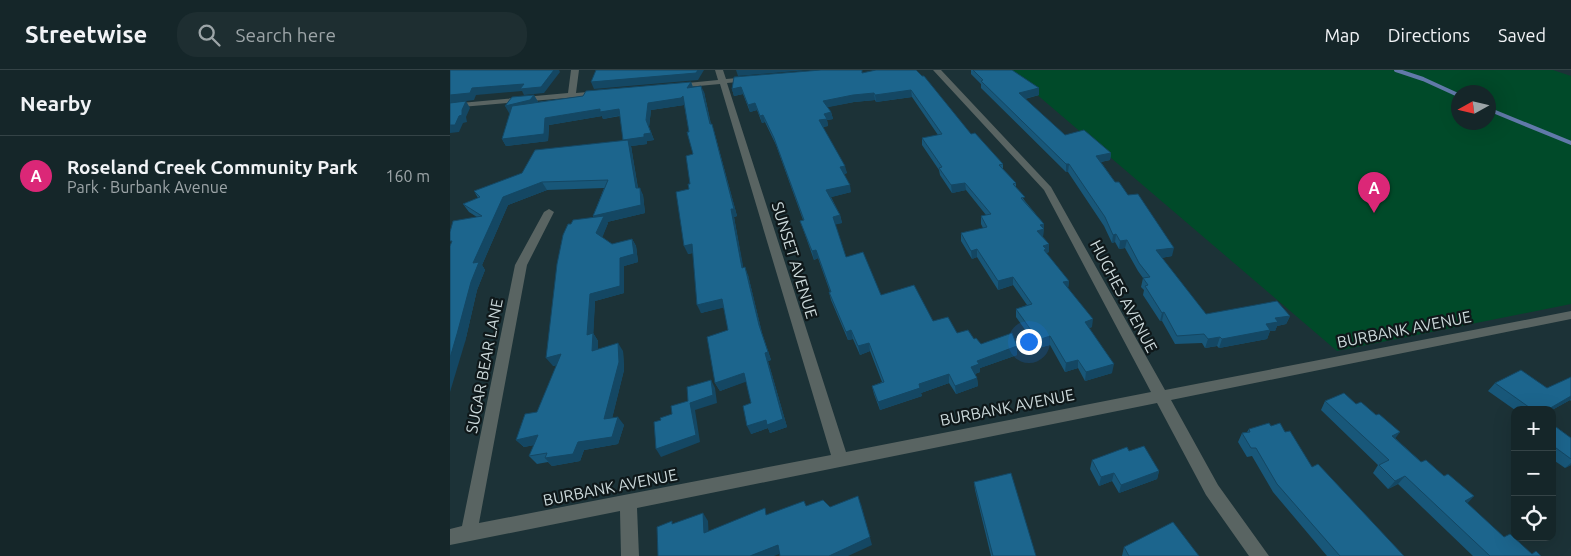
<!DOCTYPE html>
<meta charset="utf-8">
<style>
:root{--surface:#152629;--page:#1e2e31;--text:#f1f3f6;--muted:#9da5a8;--line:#344346;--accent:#db2777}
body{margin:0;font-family:Ubuntu,sans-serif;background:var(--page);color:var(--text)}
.controls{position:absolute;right:15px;bottom:15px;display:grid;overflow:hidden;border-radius:10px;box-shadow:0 5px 20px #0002}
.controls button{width:45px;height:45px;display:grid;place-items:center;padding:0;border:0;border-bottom:1px solid var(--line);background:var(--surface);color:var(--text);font:25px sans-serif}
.compass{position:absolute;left:1001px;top:15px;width:45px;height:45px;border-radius:50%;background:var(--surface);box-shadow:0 5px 20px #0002;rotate:262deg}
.you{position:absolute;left:578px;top:271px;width:18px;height:18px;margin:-12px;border:4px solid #fff;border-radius:50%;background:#1a73e8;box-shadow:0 0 0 8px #1a73e833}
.badge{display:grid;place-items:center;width:32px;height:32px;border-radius:50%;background:var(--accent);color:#fff;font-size:16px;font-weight:700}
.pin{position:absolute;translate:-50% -41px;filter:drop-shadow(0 1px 2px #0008)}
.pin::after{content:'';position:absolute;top:26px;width:18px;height:15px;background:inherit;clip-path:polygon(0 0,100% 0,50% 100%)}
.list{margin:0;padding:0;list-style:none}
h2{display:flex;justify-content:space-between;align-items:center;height:65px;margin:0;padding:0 20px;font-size:21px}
h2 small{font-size:16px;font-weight:400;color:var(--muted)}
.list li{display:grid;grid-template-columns:32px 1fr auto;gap:15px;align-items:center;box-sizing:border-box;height:80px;padding:0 20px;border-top:1px solid var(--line)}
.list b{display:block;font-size:19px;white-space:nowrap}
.list p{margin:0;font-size:16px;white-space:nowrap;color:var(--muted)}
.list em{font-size:16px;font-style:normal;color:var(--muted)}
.icon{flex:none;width:28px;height:28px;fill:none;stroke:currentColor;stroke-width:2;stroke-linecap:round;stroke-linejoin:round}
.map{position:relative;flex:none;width:1121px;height:486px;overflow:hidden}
header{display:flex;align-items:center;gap:30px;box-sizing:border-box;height:70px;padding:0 25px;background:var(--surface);border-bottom:1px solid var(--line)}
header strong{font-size:24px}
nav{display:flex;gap:28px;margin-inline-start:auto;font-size:18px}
.search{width:350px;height:45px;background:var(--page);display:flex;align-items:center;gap:12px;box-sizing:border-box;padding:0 18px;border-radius:20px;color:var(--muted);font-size:19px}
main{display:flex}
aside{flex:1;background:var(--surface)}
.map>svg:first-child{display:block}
.green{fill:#004a29;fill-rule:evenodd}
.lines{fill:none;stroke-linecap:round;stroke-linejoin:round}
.stream{stroke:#6179a9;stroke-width:4}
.minor{fill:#596462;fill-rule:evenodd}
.wall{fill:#185779}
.shaded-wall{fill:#144763}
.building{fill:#1c658d;stroke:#144763}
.labels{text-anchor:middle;stroke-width:4.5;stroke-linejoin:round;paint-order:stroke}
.street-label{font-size:16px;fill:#cbd8da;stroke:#0f181a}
</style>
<header>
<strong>Streetwise</strong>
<div class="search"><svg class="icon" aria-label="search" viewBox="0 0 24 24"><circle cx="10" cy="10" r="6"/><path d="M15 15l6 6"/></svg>Search here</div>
<nav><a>Map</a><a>Directions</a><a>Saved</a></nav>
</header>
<main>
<aside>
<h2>Nearby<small></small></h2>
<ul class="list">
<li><span class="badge">A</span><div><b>Roseland Creek Community Park</b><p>Park · Burbank Avenue</p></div><em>160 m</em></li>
</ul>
</aside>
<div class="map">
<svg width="1121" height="486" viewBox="0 0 1121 486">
<rect width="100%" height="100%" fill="#1c3237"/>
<path class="green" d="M558,0H1103L1121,6V234L887,281ZM1008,22H1038V52H1008Z"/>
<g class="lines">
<g class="stream">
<path d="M946,0L973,9L1008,25"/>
<path d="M1038,39L1121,73"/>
</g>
<g class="minor">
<path d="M121,0H129L126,23L149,21H152V25L0,38V34L118,23Z"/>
<path d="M265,0H273L276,9L299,7L303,9L299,11L277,13L396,382L701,322L594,120L483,0H491L601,117L715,320L1121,241V249L721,330L768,415L819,486H799L756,425L707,333L187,438L189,486H171L170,441L0,475V459L12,456L65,195L94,142L99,139L104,142L77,195L29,453L381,385L270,14L227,18L223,16L227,14L268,10Z"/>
</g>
</g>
<g class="wall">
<path d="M466,0L521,64L553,94V99L566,113V118L575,131L594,154L593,167L599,174V182L596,183L619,211L618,218L642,257L639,258L662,303L635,311L628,298L615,302L600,275L588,278L566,247V239L577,235L563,215L548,220L527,187L522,189L511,171V163L533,158L531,154V146L536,145L516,120L502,123L490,105L489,100L472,75V68L488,65L462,27L426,32L425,30L404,32L377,37L381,42L383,49L377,50L378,56L373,57L397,103L394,104L401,122L381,127L390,145L392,153L385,154L396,187L431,225L507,263L524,269L531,274L567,285L530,298V302L525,304L527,308L528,316L506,324L499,313L471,323L472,326L430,340L424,324L422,316L432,312L420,281L410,285L403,269L398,270L381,230L379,222H380L368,188L364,190L353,159L350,151L353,150L326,75L315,52L312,53L307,40L300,42L293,24L284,26L282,19L413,3Z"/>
<path d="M521,0H562L589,25L575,29L615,65L661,83L660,90L651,92L665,112L722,186L711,188L756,244L840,246L836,254L827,256L825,261H820L817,269L769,278L767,276L755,278L752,273L725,274L712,251H710L693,225L694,220L691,217L693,208L688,201L675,178L669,179L665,172L662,173L654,156L618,102H616L531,18V14L521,4Z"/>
<path d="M241,12L243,17L254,22L261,54L264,61L287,146L284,147L293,198L298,205L312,263L321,290L318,291L337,357L320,363L318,358L301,364V333L296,311L270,321L265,313L278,260L274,237L251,243L243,183L238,184L239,119L240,114L243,84L234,34V35L201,40L199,57L204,70L197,71V74L181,76L188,118L193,125L195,143L157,152L158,153L152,167L162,174L182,169L186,176L188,192L174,196V223L145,231L143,263L148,271V279L173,281L174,300L162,348L174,355L168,374L134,380L130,391L102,396L98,392L87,394L79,386L84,375L74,377L66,370L87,342L107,295L103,296L121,154L143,147V146L154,118L97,120L58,135L32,195L35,200L27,220L15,272L27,147L19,142L13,134L28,128L24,121L173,71L170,46L153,49L152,46L99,55L98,71L56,76L52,69L60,43H59L84,25L88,32Z"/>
<path d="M1121,307V331L1120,330L1102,340H1065L1038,321L1045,313L1097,318Z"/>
<path d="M875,331L945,368L1054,467L1082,484L1091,486H1023L948,414L938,419L923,403L928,395L871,340Z"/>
<path d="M1102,354L1121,368V395L1115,398L1102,389Z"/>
<path d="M821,356L835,362L862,397L954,486H877L823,422L802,386L797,387L788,372L792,363L797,362L799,359Z"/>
<path d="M679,381L709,401L707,409L669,423L662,411L649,416L640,399L642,390Z"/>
<path d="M524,412L586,486H541L525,420Z"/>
<path d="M674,477L749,486H672Z"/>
</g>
<g class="shaded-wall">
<path d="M104,0H109L110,2L94,23L74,25L72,21L26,25L24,30L0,33V25L22,18Z"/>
<path d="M248,0H254L248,10L144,19L141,12Z"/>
<path d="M286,0H358L288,6Z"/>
<path d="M241,12L243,18H237Z"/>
<path d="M251,16L254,22L262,61L260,54Z"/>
<path d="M291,17L293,24L284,26L282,19Z"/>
<path d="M589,18V25L569,30V23Z"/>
<path d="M461,20L462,27L426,32L425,25Z"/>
<path d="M424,23L425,30L404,32L374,38L373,31L403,25Z"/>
<path d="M84,25L88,32L84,38L59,43L55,36Z"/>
<path d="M233,26L235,32L234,35L201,40L199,57L204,70L197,71V74L181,76L189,126L186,118L176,77L173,70L196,50L198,33Z"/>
<path d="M16,31L20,38L16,47L17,52L13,53L9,62L0,63V55L12,40Z"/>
<path d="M305,33L307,40L300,42L298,35Z"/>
<path d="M150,39H169L172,45L153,49L152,46L99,55L98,71L56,76L52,69L95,48Z"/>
<path d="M381,42L383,49L377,50L378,56L371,57L369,50L374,44Z"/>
<path d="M313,45L315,52L312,53L310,46Z"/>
<path d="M262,54L287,146L284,147L295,206L292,198Z"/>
<path d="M661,83L660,90L645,93L646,86Z"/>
<path d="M616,94H619L618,102H616Z"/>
<path d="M395,96L397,103L392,105L390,97Z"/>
<path d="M92,112L97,120L58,135L32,195L35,200L27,220L15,272L0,322V288L23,193L53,127Z"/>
<path d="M515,113L516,120L502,123L501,115Z"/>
<path d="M400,115L401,122L378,128L376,120Z"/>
<path d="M190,118L193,125L195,143L157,152L158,153L151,171L146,163L148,154L143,146Z"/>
<path d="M390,145L392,153L384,155L383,147Z"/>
<path d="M594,154L593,167L587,169V161L590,155Z"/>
<path d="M666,164L665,172L662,173L663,165Z"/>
<path d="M182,169L186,176L188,192L174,196V223L145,231L143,273L137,265L140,224L170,188Z"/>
<path d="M677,170L675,178L669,179L670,171Z"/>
<path d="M242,174L245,182L238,184L234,176Z"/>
<path d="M599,174V182L596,183V187L593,176Z"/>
<path d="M724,178L722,186L704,189L706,180Z"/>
<path d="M527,179V187L522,189L521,181Z"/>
<path d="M366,180L368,188L364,190L362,181Z"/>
<path d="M295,197L298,205L312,263L321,290L318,291L337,357L320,363L318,358L301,364L297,356L315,283Z"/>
<path d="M563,207V215L548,220V211Z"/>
<path d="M619,211L618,219L613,212Z"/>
<path d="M272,229L276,237L251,243L247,235Z"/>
<path d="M714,242L712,251H710L712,243Z"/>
<path d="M840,246L836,254L827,256L825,261H820L817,269L769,278L772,269L816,254L825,248Z"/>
<path d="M643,249L642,257L634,260L635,252Z"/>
<path d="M401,260L403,269L398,270L396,262Z"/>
<path d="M143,263L148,271V289L142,281Z"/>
<path d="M600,266V275L588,278V270Z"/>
<path d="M770,267L767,276L755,278L758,269Z"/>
<path d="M168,273L173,281L174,300L160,357L154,349Z"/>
<path d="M419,273L420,281L410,285L408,276Z"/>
<path d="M567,276V285L530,298V302L521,305V297L527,291Z"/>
<path d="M111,284L117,292L103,296L96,288Z"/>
<path d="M628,290V298L615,302L616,293Z"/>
<path d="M664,294L662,303L635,311L636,302Z"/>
<path d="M294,303L298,311L270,321L265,313Z"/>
<path d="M499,304V313L471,323L472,326L430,340L428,332L469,314Z"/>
<path d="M527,308L528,316L506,324L505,316Z"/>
<path d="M261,310L265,318L267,333L245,340L250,372L211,387L206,379L240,333Z"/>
<path d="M1121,326V329L1120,330L1102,340H1097Z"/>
<path d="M168,347L174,355L168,374L134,380L130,391L102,396L95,388L128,372Z"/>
<path d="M950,362L944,370L942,366Z"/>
<path d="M88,365L95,373L74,377L66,370Z"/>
<path d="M1121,393V395L1115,398Z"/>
<path d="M709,401L707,409L669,423L671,415Z"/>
<path d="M664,403L662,411L649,416L651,407Z"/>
<path d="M955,406L948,414L938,419L945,411Z"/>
<path d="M1024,426L1016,435L1015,431Z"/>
<path d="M411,434L422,475L398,486H379Z"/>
<path d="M253,443L258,451L259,471L254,463Z"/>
<path d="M328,475L332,483L324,486H300Z"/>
</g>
<g class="building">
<path d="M0,0H104L91,17L70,19L74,14L22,18L20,23L0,25Z"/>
<path d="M146,0H248L246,3L141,12Z"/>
<path d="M371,0H412V3L426,0H466L472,6H474L521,64L525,63L553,94L549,95L566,113L563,114L575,127L571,128L594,154L590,155L594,159L587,161L599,174L593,176L596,179L594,180L619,211L613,212L643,249L635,252L664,294L636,302L628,290L616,293L600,266L588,270L566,239L582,234L563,207L548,211L527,179L521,181L511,163L537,157L531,146L541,144L515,113L501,115L489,98L492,97L472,68L492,64L461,20L425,25L424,23L403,25L373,31L381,42L374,44L377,49L369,50L395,96L390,97L400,115L376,120L390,145L383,147L396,187L413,182L431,225L464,215L483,251L498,247L507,263L518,260L524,269L526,268L531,274L562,263L567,276L527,291L529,294L521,297L527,308L505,316L499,304L469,314L470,318L428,332L422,316L434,312L419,273L408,276L401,260L396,262L379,222H381L366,180L362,181L350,151L354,150L324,68L313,45L310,46L305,33L298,35L291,17L282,19L284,7Z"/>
<path d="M523,0H562L589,18L569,23L615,65L634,60L661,83L646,86L665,112H669L678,125L688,124L724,178L706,180L756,244L827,231L840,246L825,248L828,252L816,254L820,260L772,269L770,267L758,269L754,264L727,266L714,242L712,243L695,216L698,215L693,208L700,207L689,193L677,170L670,171L666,164L663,165L655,147L619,94H616L531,11L533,10Z"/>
<path d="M241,12L237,18L251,16L260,54H262L284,139H281L292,198L295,197L309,255L318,282L315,283L333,349L317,355L316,350L297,356L293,336L301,333L294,303L265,313L257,267L278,260L272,229L247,235L242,174L234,176L226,122L239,119L238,114H240L236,86L243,84L237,62H239L233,26L231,28L198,33L196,50L201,63L194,64V67L173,70L169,39L150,42V39L95,48L94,64L52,69L62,36L133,26L136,21Z"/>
<path d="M84,25L80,30L55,36L62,27Z"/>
<path d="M16,31L12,40V45L9,46L5,55H0V33Z"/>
<path d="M178,70L186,118H190L191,135L143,146L158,110L92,112L53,127L23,193L29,192L21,212L7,264L0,288V176L2,171H0V162L3,151L32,146L13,134L30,127L24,121L72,103L85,80Z"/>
<path d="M154,146L146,163L162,174L182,169L184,184L170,188V216L140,224L137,265L143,263L142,281L168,273L169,292L154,349L168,347L162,367L128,372L123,384L95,388L97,383L79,386L88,365L66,370L75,344L87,342L111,284L96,288L107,194L113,165L118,154H121L123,150Z"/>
<path d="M1071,300L1097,318L1121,307V326L1097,340H1083L1045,313Z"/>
<path d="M261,310L263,325L240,333L246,365L206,379L204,352L211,350L210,348L222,344L221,336L238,331L237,317Z"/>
<path d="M894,323L906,334L911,332L926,345L929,344L950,362L942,366L971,392L976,390L994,406L998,404L1024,426L1015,431L1054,467L1060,464L1082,484L1086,481L1091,486H1040L955,406L945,411L929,395L939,390L875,331Z"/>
<path d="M819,353L821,356L830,353L835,362L840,361L862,397L868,394L954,486H890L827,414L806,378H801L792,363L800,362L799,359Z"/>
<path d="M1102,354L1121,368V389L1102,375Z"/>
<path d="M694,376L709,401L671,415L664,403L651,407L642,390L677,377L679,381Z"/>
<path d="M561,403L586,486H543L524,412Z"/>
<path d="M408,426L420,467L379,486H330L328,475L300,486H208L207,457L222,451V454L253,443L254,463L315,438L316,445L354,431L356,436L373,430L380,437Z"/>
<path d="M723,452L749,486H679L674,477Z"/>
</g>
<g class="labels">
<g class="street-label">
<text transform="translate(345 190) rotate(73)" y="6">SUNSET AVENUE</text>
<text transform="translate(674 226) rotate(62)" y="6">HUGHES AVENUE</text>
<text transform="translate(954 259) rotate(-11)" y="6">BURBANK AVENUE</text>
<text transform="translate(34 296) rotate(-79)" y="6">SUGAR BEAR LANE</text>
<text transform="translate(557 337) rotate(-11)" y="6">BURBANK AVENUE</text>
<text transform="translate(160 417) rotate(-11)" y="6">BURBANK AVENUE</text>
</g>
</g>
</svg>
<div class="controls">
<button>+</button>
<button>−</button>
<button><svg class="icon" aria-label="locate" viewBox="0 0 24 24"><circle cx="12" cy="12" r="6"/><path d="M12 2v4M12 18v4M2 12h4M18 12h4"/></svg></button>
</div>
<svg class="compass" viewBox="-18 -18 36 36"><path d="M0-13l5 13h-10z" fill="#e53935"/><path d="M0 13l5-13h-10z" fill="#9da5a8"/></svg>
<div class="you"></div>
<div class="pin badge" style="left:924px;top:143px">A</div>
</div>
</main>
